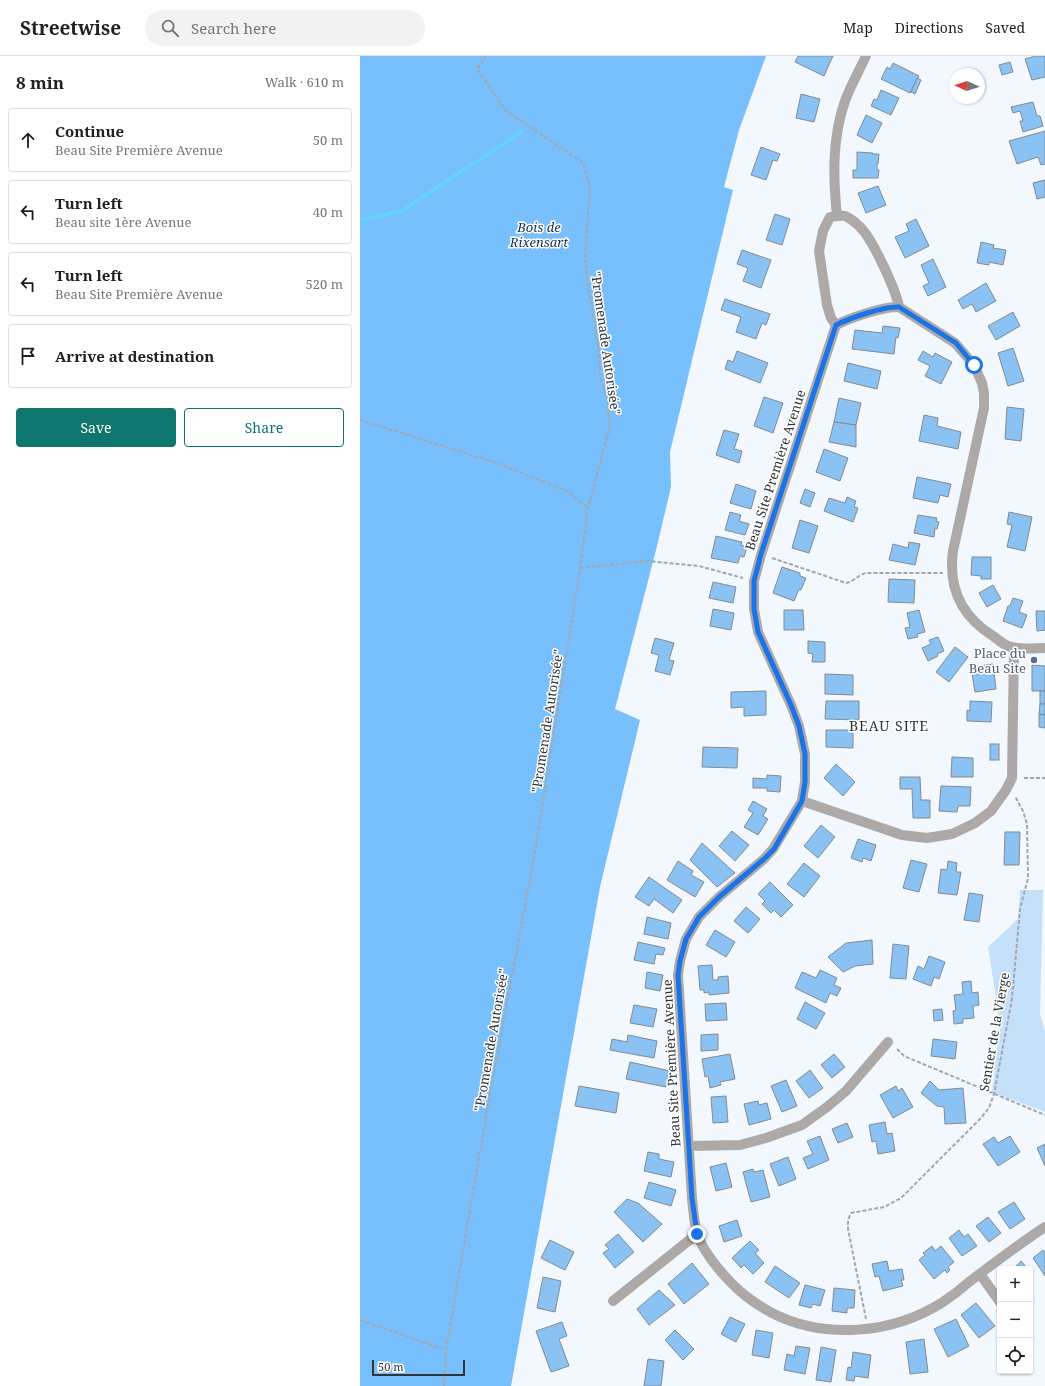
<!DOCTYPE html>
<meta charset="utf-8">
<style>
:root{--surface:#fff;--page:#f2f2f2;--text:#202124;--muted:#757577;--line:#e0e0e0;--accent:#0f766e}
body{margin:0;font-family:"Noto Serif",serif;background:var(--page);color:var(--text)}
.controls{position:absolute;right:12px;bottom:12px;display:grid;overflow:hidden;border-radius:4px;box-shadow:0 1px 3px #0004}
.controls button{width:36px;height:36px;display:grid;place-items:center;padding:0;border:0;border-bottom:1px solid var(--line);background:var(--surface);color:var(--text);font:20px sans-serif}
.compass{position:absolute;left:589px;top:12px;width:36px;height:36px;border-radius:50%;background:var(--surface);box-shadow:0 1px 3px #0004;rotate:273deg}
.scale{position:absolute;left:12px;bottom:10px;width:93px;box-sizing:border-box;padding-left:4px;border:2px solid #313436;border-top:0;font-size:11px;line-height:14px;white-space:nowrap;color:#313436;-webkit-text-stroke:3px #fff;paint-order:stroke}
.stop{position:absolute;width:12px;height:12px;margin:-9px;border:3px solid #1a73e8;border-radius:50%;background:#fff}
.stop.end{background:#1a73e8;border-color:#fff;box-shadow:0 1px 4px #0008}
.list{margin:0;padding:0;list-style:none}
h2{display:flex;justify-content:space-between;align-items:center;height:52px;margin:0;padding:0 16px;font-size:17px}
h2 small{font-size:13px;font-weight:400;color:var(--muted)}
.list li{display:grid;grid-template-columns:26px 1fr auto;gap:12px;align-items:center;box-sizing:border-box;height:64px;margin:0 8px 8px;padding:0 8px;border:1px solid var(--line);border-radius:4px}
.list b{display:block;font-size:15px;white-space:nowrap}
.list p{margin:0;font-size:13px;white-space:nowrap;color:var(--muted)}
.list em{font-size:13px;font-style:normal;color:var(--muted)}
.actions{display:flex;gap:8px;padding:12px 16px}
.actions a{flex:1;padding:9px 0;border:1px solid var(--accent);border-radius:4px;text-align:center;font-size:14px;color:var(--accent)}
.actions .main{background:var(--accent);color:#fff}
.icon{flex:none;width:22px;height:22px;fill:none;stroke:currentColor;stroke-width:2;stroke-linecap:round;stroke-linejoin:round}
.map{position:relative;flex:none;width:685px;height:1330px;overflow:hidden}
header{display:flex;align-items:center;gap:24px;box-sizing:border-box;height:56px;padding:0 20px;background:var(--surface);border-bottom:1px solid var(--line)}
header strong{font-size:19px}
nav{display:flex;gap:22px;margin-inline-start:auto;font-size:14px}
.search{width:280px;height:36px;background:var(--page);display:flex;align-items:center;gap:10px;box-sizing:border-box;padding:0 14px;border-radius:22px;color:var(--muted);font-size:15px}
main{display:flex}
aside{flex:1;background:var(--surface)}
.map>svg:first-child{display:block}
.green{fill:#c5e0f9}
.forest{fill:#77bffd}
.lines{fill:none;stroke-linecap:round;stroke-linejoin:round}
.stream{stroke:#61d6f8;stroke-width:3.5}
.building{fill:#89c2f3;stroke:#858a90}
.path{stroke:#a3a8ac;stroke-width:2;stroke-dasharray:4 2;stroke-linecap:butt}
.minor{stroke:#ada9a8;stroke-width:10}
.route{stroke:#1a73e8;stroke-width:5}
.service-dot{fill:#5c6f8a;stroke:#fff;stroke-width:1.5}
.labels{text-anchor:middle;stroke-width:3;stroke-linejoin:round;paint-order:stroke}
.park-label{font-size:13px;font-style:italic;fill:#12314a;stroke:#fff}
.street-label{font-size:13px;fill:#313436;stroke:#fff}
.service-label{font-size:13px;fill:#4e5e75;stroke:#fff;text-anchor:end}
.neighbourhood-label{font-size:14px;letter-spacing:1px;fill:#313436;stroke:#fff}
</style>
<header>
<strong>Streetwise</strong>
<div class="search"><svg class="icon" aria-label="search" viewBox="0 0 24 24"><circle cx="10" cy="10" r="6"/><path d="M15 15l6 6"/></svg>Search here</div>
<nav><a>Map</a><a>Directions</a><a>Saved</a></nav>
</header>
<main>
<aside>
<h2>8 min<small>Walk · 610 m</small></h2>
<ul class="list">
<li><svg class="icon" aria-label="ahead" viewBox="0 0 24 24"><path d="M12 20V5M6 11l6-6 6 6"/></svg><div><b>Continue</b><p>Beau Site Première Avenue</p></div><em>50 m</em></li>
<li><svg class="icon" aria-label="left" viewBox="0 0 24 24"><path d="M17 20v-9H6M10 6l-5 5 5 5"/></svg><div><b>Turn left</b><p>Beau site 1ère Avenue</p></div><em>40 m</em></li>
<li><svg class="icon" aria-label="left" viewBox="0 0 24 24"><path d="M17 20v-9H6M10 6l-5 5 5 5"/></svg><div><b>Turn left</b><p>Beau Site Première Avenue</p></div><em>520 m</em></li>
<li><svg class="icon" aria-label="arrive" viewBox="0 0 24 24"><path d="M6 21V4h12l-3 4 3 4H6"/></svg><div><b>Arrive at destination</b></div></li>
</ul>
<div class="actions"><a class="main">Save</a><a>Share</a></div>
</aside>
<div class="map">
<svg width="685" height="1330" viewBox="0 0 685 1330">
<rect width="100%" height="100%" fill="#f2f8fe"/>
<path class="green" d="M660,834H683L680,958L685,976V1056L632,1036L640,968L628,891L658,863Z"/>
<path class="forest" d="M0,0H406L379,74L364,131L373,134L310,396L311,431L296,494L255,653L280,664L240,831L151,1330H0Z"/>
<g class="lines">
<path class="stream" d="M0,164L42,155L161,76"/>
</g>
<g class="building">
<path d="M438,0H473L464,20L435,6Z"/>
<path d="M676,0H685V21L672,24L665,3Z"/>
<path d="M650,6L653,16L642,19L639,9Z"/>
<path d="M533,7L559,20L550,37L521,23L527,11L530,13Z"/>
<path d="M557,22L561,24L555,38L551,36Z"/>
<path d="M521,34L539,42L531,59L511,50L514,43L517,44Z"/>
<path d="M441,38L460,43L454,66L436,62Z"/>
<path d="M673,46L677,60H680L683,70L663,76L660,65H663L660,55L653,57L651,51Z"/>
<path d="M506,59L522,67L512,87L497,79Z"/>
<path d="M685,75V108L681,109L678,101L657,108L649,85Z"/>
<path d="M401,91L420,98L417,105L413,104L406,124L391,119Z"/>
<path d="M497,96L513,97V98H519L518,108H517V114H519L518,122H493V114H497Z"/>
<path d="M685,124V141L677,143L673,127Z"/>
<path d="M518,130L526,149L506,157L498,137Z"/>
<path d="M415,158L430,163L422,189L406,184Z"/>
<path d="M556,163L569,190L545,202L535,181L549,175L546,168Z"/>
<path d="M621,186L634,189L633,192L646,194L643,209L629,206V209L617,207Z"/>
<path d="M382,194L411,204L401,232L383,225L388,212L377,208Z"/>
<path d="M573,203L586,231L568,240L563,230L569,227L561,209Z"/>
<path d="M626,227L636,245L616,256L612,248L603,253L598,244Z"/>
<path d="M365,243L410,258L406,269L402,267L396,283L376,276L381,261L361,254Z"/>
<path d="M653,256L660,270L636,284L628,270Z"/>
<path d="M523,270L540,272L538,282L536,281L534,298L492,293L495,274L522,277Z"/>
<path d="M653,292L664,325L648,330L638,297Z"/>
<path d="M377,295L408,307L400,327L365,313L368,304L373,306Z"/>
<path d="M563,295L573,301L575,297L592,306L581,328L565,320L570,310L558,304Z"/>
<path d="M488,307L521,315L517,333L484,325Z"/>
<path d="M404,341L423,347L413,377L394,370Z"/>
<path d="M479,342L501,347L496,369L474,366Z"/>
<path d="M647,351L664,353L661,385L645,383Z"/>
<path d="M564,359L578,362L577,370L601,376L598,393L559,385Z"/>
<path d="M474,366L496,369V391L469,386Z"/>
<path d="M364,374L379,378L374,393L382,395L379,407L356,399Z"/>
<path d="M464,393L488,402L480,425L456,416Z"/>
<path d="M557,421L591,428L588,441L580,439L578,447L553,442Z"/>
<path d="M376,428L396,435L391,453L370,447Z"/>
<path d="M445,433L455,437L450,451L440,447Z"/>
<path d="M487,441L496,445L494,451L498,452L493,466L464,455L469,442L485,447Z"/>
<path d="M370,456L381,459L379,465L389,468L385,479L365,474Z"/>
<path d="M649,456L672,461L665,495L647,491L652,469L647,468Z"/>
<path d="M558,459L577,462L576,465L579,466L577,473L575,472L574,481L554,477Z"/>
<path d="M440,464L458,470L449,497L432,492Z"/>
<path d="M356,480L382,486L381,489L387,491L384,501L380,500L378,507L351,502Z"/>
<path d="M549,486L560,488L555,509L529,504L533,488L548,492Z"/>
<path d="M612,501H631V523H621V520L611,519Z"/>
<path d="M422,511L440,517V520L446,522L441,534L439,533L434,545L413,537Z"/>
<path d="M529,523L555,524L554,547L528,546Z"/>
<path d="M353,526L376,531L373,547L349,542Z"/>
<path d="M633,529L641,543L627,551L619,537Z"/>
<path d="M653,542L663,545L659,556L667,559L662,572L643,565L648,550H650Z"/>
<path d="M353,553L374,557L371,574L350,570Z"/>
<path d="M424,554H443L444,574H424Z"/>
<path d="M559,554L565,576L557,578L558,581L548,583L545,572L550,571L547,557Z"/>
<path d="M676,555H685V574L677,575Z"/>
<path d="M578,581L584,595L577,598L578,600L568,605L562,592L571,588L569,584Z"/>
<path d="M295,582L314,587L309,604L314,605L310,619L295,615L299,599L291,597Z"/>
<path d="M448,585L465,586V606H452L453,598L448,597Z"/>
<path d="M595,591L608,601L589,626L576,616Z"/>
<path d="M633,608L636,633L615,636L611,611Z"/>
<path d="M672,609L685,610V635H672Z"/>
<path d="M465,618L493,619V639L465,638Z"/>
<path d="M406,635V659L384,660V651L371,652V636Z"/>
<rect x="680" y="635" width="5" height="13"/>
<path d="M466,645H499V664L465,663Z"/>
<path d="M610,645L632,646L631,666L607,665V654L610,655Z"/>
<path d="M680,648H685V659L679,658Z"/>
<path d="M679,658L685,659V672L679,671Z"/>
<path d="M466,674H493V692L466,691Z"/>
<rect x="630" y="688" width="9" height="16"/>
<path d="M343,691L378,692L377,712L342,711Z"/>
<path d="M592,701L613,702V721H591Z"/>
<path d="M476,708L495,726L483,740L464,722Z"/>
<path d="M407,719L421,720L420,736L407,735V732H393V722L407,723Z"/>
<path d="M540,721H560L561,744H570V762H553L552,733H540Z"/>
<path d="M581,730L611,731L610,750H598L597,756L579,755Z"/>
<path d="M393,745L407,753L403,760L408,763L398,779L384,771L393,757L388,754Z"/>
<path d="M461,769L475,781L458,802L444,790Z"/>
<path d="M372,775L389,789L375,805L359,790Z"/>
<path d="M645,776H660L659,809H644Z"/>
<path d="M498,783L516,789L511,805L503,802L502,806L491,802Z"/>
<path d="M342,787L375,817L357,831L330,804Z"/>
<path d="M551,804L567,808L559,836L543,832Z"/>
<path d="M318,805L333,815L331,819L344,826L335,841L307,824Z"/>
<path d="M588,805L597,807L596,816H601L597,839L578,837L581,813L587,814Z"/>
<path d="M444,807L460,820L444,841L427,828Z"/>
<path d="M289,821L322,844L313,857L294,843L289,850L275,841Z"/>
<path d="M410,826L433,849L421,861L414,854L411,857L402,848L405,845L398,838Z"/>
<path d="M609,837L623,839L619,866L604,864Z"/>
<path d="M386,851L400,863L388,877L374,865Z"/>
<path d="M287,861L311,867L308,883L284,878Z"/>
<path d="M355,874L375,886L366,901L346,889Z"/>
<path d="M512,884L513,908L495,910L483,916L468,901L486,887Z"/>
<path d="M278,886L305,892L303,899L296,898L294,908L274,904Z"/>
<path d="M533,888L549,890L546,923L530,922Z"/>
<path d="M569,900L585,906L579,923L574,921L571,930L553,923L558,910L564,913Z"/>
<path d="M352,909L353,924H358V921L368,920L369,937L349,939V936L344,937V934H340L338,910Z"/>
<path d="M460,914L477,922L474,929L481,932L477,940L470,937L466,947L435,932L442,916L456,922Z"/>
<path d="M287,916L303,919L300,935L285,932Z"/>
<path d="M611,925L612,937L618,936L619,949L613,950L614,962L603,963V967L594,968L593,955L596,954L594,939L603,938L602,926Z"/>
<path d="M445,946L465,957L456,973L437,963Z"/>
<path d="M366,947L367,964L346,965L345,948Z"/>
<path d="M274,949L297,953L293,971L270,967Z"/>
<path d="M582,953L583,964L574,965L573,954Z"/>
<path d="M358,978V994L341,995V979Z"/>
<path d="M268,979L297,985L294,1002L250,994L252,983L267,986Z"/>
<path d="M573,983L597,986L595,1003L571,1000Z"/>
<path d="M370,998L375,1023L360,1026L361,1029L350,1032L348,1020L345,1021L342,1003Z"/>
<path d="M474,998L485,1011L472,1022L461,1009Z"/>
<path d="M270,1006L310,1015L306,1031L266,1023Z"/>
<path d="M450,1014L463,1032L449,1042L436,1025Z"/>
<path d="M426,1024L437,1050L422,1056L411,1030Z"/>
<path d="M570,1025L579,1034L603,1032L606,1067L585,1068L584,1051L577,1050L561,1037Z"/>
<path d="M219,1030L259,1037L256,1057L215,1050Z"/>
<path d="M536,1030L538,1035L542,1032L553,1051L533,1062L520,1039Z"/>
<path d="M366,1040L368,1066L353,1067L351,1041Z"/>
<path d="M398,1045L399,1049L407,1047L411,1063L389,1069L384,1048Z"/>
<path d="M525,1066L527,1078L532,1077L535,1095L518,1098L516,1085L512,1086L509,1069Z"/>
<path d="M487,1067L493,1081L478,1087L472,1073Z"/>
<path d="M460,1080L469,1104L448,1113L443,1102L453,1098L447,1085Z"/>
<path d="M650,1080L660,1096L638,1110L623,1088L634,1081L638,1087Z"/>
<path d="M685,1088V1110L677,1092Z"/>
<path d="M288,1096L299,1098V1103L314,1106L311,1121L284,1115Z"/>
<path d="M428,1101L436,1123L419,1130L410,1108Z"/>
<path d="M366,1107L372,1131L356,1135L350,1111Z"/>
<path d="M393,1113L394,1116L403,1114L410,1141L391,1146L383,1116Z"/>
<path d="M289,1126L316,1134L311,1150L284,1142Z"/>
<path d="M267,1143L278,1147L302,1168L283,1186L254,1156Z"/>
<path d="M654,1146L665,1163L650,1173L638,1156Z"/>
<path d="M628,1161L641,1177L629,1186L616,1170Z"/>
<path d="M377,1164L382,1180L364,1186L359,1170Z"/>
<path d="M599,1174L604,1181L608,1178L617,1190L602,1200L589,1182Z"/>
<path d="M258,1178L274,1196L255,1212L243,1197L249,1193L245,1189Z"/>
<path d="M190,1184L214,1196L205,1214L181,1202Z"/>
<path d="M390,1185L399,1194L395,1197L404,1207L393,1218L384,1209L381,1212L372,1202Z"/>
<path d="M572,1190L575,1195L581,1190L594,1206L588,1211L590,1214L587,1217L585,1214L574,1223L559,1204L565,1199L563,1197Z"/>
<path d="M683,1194L685,1197V1220L673,1202Z"/>
<path d="M527,1205L529,1215L542,1213L544,1224H541L543,1230L523,1235L519,1220L515,1221L512,1208Z"/>
<path d="M661,1205L668,1213H653Z"/>
<path d="M332,1207L349,1228L324,1248L308,1228Z"/>
<path d="M415,1210L440,1227L429,1242L405,1226Z"/>
<path d="M183,1221L201,1225L195,1256L177,1252Z"/>
<path d="M445,1229L465,1234L460,1250L453,1248L451,1252L439,1249Z"/>
<path d="M474,1232L495,1234L494,1252H487V1257L472,1255Z"/>
<path d="M299,1234L315,1249L289,1269L277,1253Z"/>
<path d="M616,1247L635,1270L619,1282L601,1259Z"/>
<path d="M370,1261L385,1268L376,1286L361,1278Z"/>
<path d="M596,1263L609,1290L588,1301L574,1273Z"/>
<path d="M202,1266L207,1280L199,1283L209,1310L191,1316L176,1275Z"/>
<path d="M315,1274L334,1293L323,1304L305,1284Z"/>
<path d="M396,1274L413,1277L409,1302L392,1299Z"/>
<path d="M564,1283L568,1316L550,1318L546,1286Z"/>
<path d="M436,1290L450,1292L445,1318L424,1314L427,1298L434,1300Z"/>
<path d="M461,1291L476,1294L471,1326L456,1324Z"/>
<path d="M493,1296L511,1299L508,1322L495,1320L494,1325L486,1324L488,1311L491,1312Z"/>
<path d="M288,1303L304,1305L301,1330H284Z"/>
</g>
<g class="lines">
<g class="path">
<path d="M0,364L134,406L207,435L228,452"/>
<path d="M412,502L486,527C493,526 498,519 506,517H583"/>
<path d="M220,512L287,505L339,510L383,522"/>
<path d="M664,722H685"/>
<path d="M537,993L544,1000L685,1059"/>
<path d="M506,1263L488,1173V1164L491,1157L524,1151L541,1142L620,1063L629,1052L634,1038L652,943L660,853L668,822L667,768L663,755L655,740"/>
<path d="M0,1264L86,1294"/>
<path d="M84,1330L86,1294L126,1061L175,796L220,512L228,452L249,374L248,344L240,320L239,296L227,222L225,200L230,131L223,107L145,54L117,13L126,0"/>
</g>
<g class="minor">
<path d="M477,160C473,121 472,82 485,45C491,29 499,15 506,0"/>
<path d="M539,251L595,287L614,309L622,327L624,337V352L593,495C588,532 601,560 633,580C638,584 643,588 648,590C659,594 674,592 685,592"/>
<path d="M476,269L401,499L394,525V553L398,576L431,649L439,670L445,698V726L442,745L413,793L404,803L359,841L339,861L326,883L320,905L318,919L332,1142C333,1153 334,1166 337,1177C344,1200 374,1233 394,1246C400,1250 406,1254 412,1257C465,1284 533,1278 583,1246C592,1240 601,1233 609,1226C634,1207 659,1188 685,1171"/>
<path d="M476,269L471,262L467,249L459,195L463,175L470,161C474,161 481,159 485,160C490,162 496,167 500,171C512,182 536,234 539,251"/>
<path d="M476,269C490,262 524,250 539,251"/>
<path d="M442,745L542,779L567,782L592,778L615,767L631,755L646,734L652,722L654,592"/>
<path d="M329,1090L380,1089L406,1082L442,1069L467,1051L486,1035L528,986"/>
<path d="M620,1218L640,1246"/>
<path d="M253,1245L337,1178"/>
</g>
</g>
<g class="lines">
<path class="route" d="M337,1178L332,1142L318,919L320,905L326,883L339,861L359,841L404,803L414,793L442,745L445,726V698L439,670L431,649L398,576L394,553V525L401,498L476,269C490,262 524,250 539,251L596,287L614,309"/>
</g>
<circle class="service-dot" cx="674" cy="604" r="4"/>
<g class="labels">
<g class="park-label">
<text x="179" y="176">Bois de<tspan x="179" dy="15">Rixensart</tspan></text>
</g>
<g class="street-label">
<text transform="translate(246 287) rotate(82)" y="5">"Promenade Autorisée"</text>
<text transform="translate(415 414) rotate(-72)" y="5">Beau Site Première Avenue</text>
<text transform="translate(187 665) rotate(-81)" y="5">"Promenade Autorisée"</text>
<text transform="translate(634 976) rotate(-80)" y="5">Sentier de la Vierge</text>
<text transform="translate(131 984) rotate(-80)" y="5">"Promenade Autorisée"</text>
<text transform="translate(311 1007) rotate(-93)" y="5">Beau Site Première Avenue</text>
</g>
<g class="service-label">
<text x="666" y="602">Place du<tspan x="666" dy="15">Beau Site</tspan></text>
</g>
<g class="neighbourhood-label">
<text x="529" y="675">BEAU SITE</text>
</g>
</g>
</svg>
<div class="controls">
<button>+</button>
<button>−</button>
<button><svg class="icon" aria-label="locate" viewBox="0 0 24 24"><circle cx="12" cy="12" r="6"/><path d="M12 2v4M12 18v4M2 12h4M18 12h4"/></svg></button>
</div>
<svg class="compass" viewBox="-18 -18 36 36"><path d="M0-13l5 13h-10z" fill="#e53935"/><path d="M0 13l5-13h-10z" fill="#757577"/></svg>
<div class="scale">50 m</div>
<div class="stop" style="left:614px;top:309px"></div>
<div class="stop end" style="left:337px;top:1178px"></div>
</div>
</main>
